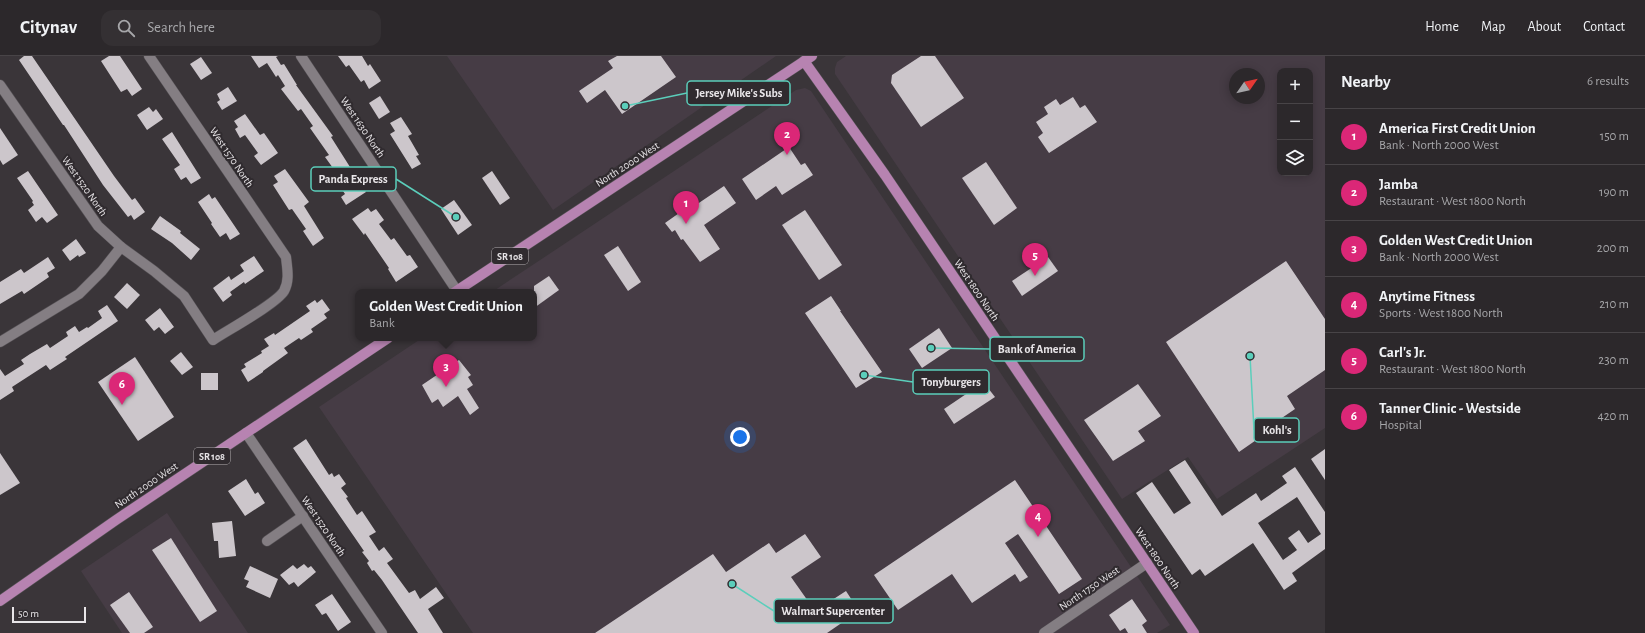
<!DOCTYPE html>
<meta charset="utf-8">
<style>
:root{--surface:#2c282b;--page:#343033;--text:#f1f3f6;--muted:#a6a6a9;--line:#484447;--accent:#db2777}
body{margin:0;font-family:"Alegreya Sans",sans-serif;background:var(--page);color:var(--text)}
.controls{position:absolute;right:12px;top:12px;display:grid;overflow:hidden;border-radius:8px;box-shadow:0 2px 10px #0003}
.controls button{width:36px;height:36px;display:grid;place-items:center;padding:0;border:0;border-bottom:1px solid var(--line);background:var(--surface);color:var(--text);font:20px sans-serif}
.compass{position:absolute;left:1229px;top:12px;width:36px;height:36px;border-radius:50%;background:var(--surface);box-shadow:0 2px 10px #0003;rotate:56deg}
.scale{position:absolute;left:12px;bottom:10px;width:74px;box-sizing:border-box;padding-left:4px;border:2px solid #e8e5e8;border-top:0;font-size:11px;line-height:14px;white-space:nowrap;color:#e8e5e8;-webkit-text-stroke:3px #302b2f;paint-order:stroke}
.you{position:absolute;left:740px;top:381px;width:14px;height:14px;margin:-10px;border:3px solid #fff;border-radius:50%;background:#1a73e8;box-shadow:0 0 0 6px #1a73e833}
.badge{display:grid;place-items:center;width:26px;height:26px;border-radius:50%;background:var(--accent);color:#fff;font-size:13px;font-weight:700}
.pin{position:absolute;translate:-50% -33px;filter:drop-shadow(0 1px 2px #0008)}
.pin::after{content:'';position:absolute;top:21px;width:14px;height:12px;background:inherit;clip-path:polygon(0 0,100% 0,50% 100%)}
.popup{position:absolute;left:355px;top:233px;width:182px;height:52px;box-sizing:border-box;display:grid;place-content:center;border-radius:8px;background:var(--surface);filter:drop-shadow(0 1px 3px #0005);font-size:13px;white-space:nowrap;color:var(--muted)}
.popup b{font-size:15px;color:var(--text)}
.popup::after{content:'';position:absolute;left:50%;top:100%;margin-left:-8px;border:8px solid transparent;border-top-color:var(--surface)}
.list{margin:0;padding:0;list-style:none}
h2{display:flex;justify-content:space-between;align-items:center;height:52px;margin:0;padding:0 16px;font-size:17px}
h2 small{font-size:13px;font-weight:400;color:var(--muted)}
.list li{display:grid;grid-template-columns:26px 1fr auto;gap:12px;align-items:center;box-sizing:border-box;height:56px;padding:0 16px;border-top:1px solid var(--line)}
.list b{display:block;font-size:15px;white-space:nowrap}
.list p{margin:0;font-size:13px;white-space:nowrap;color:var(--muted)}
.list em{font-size:13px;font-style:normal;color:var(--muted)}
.icon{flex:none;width:22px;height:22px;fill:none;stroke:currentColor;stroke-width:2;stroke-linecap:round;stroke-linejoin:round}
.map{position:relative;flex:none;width:1325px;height:577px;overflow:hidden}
header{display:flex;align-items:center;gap:24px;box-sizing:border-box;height:56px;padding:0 20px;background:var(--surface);border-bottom:1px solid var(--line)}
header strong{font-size:19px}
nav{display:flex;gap:22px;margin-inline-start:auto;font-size:14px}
.search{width:280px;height:36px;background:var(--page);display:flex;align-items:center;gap:10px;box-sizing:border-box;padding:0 14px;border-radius:12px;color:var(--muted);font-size:15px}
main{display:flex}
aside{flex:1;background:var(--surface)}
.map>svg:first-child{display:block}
.built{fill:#463c45;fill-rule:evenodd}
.building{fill:#ccc6cb;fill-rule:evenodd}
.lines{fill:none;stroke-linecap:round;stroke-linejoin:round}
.street-casing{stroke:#555155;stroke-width:11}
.primary-casing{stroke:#555155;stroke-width:11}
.street{stroke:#847e83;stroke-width:10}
.primary{stroke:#b783b1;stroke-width:10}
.labels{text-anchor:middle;stroke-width:4;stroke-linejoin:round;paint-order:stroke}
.shield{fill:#302b2f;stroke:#b1adb0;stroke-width:1}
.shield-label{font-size:10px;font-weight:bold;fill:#e8e5e8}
.street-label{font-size:11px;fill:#e8e5e8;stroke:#302b2f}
.leader{fill:none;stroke:#5bcebb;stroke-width:1.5}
.callout-dot{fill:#5bcebb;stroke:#302b2f;stroke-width:1.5}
.callout{fill:#302b2f;stroke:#5bcebb;stroke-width:1.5}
.callout-label{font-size:12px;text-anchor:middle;font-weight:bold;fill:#e8e5e8}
</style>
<header>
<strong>Citynav</strong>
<div class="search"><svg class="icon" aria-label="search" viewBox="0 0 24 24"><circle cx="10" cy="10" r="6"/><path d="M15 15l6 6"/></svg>Search here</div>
<nav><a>Home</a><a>Map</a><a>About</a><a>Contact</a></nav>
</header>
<main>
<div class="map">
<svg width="1325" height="577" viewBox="0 0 1325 577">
<rect width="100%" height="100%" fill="#3a3539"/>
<g class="built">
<path d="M447,0H776L553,154Z"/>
<path d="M846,0H1325V372L1217,443L1188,401L1122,443L835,18V12L837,6ZM1280,15H1310V117H1280ZM1235,18H1259V42H1235Z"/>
<path d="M805,32L811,35L1170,569L1157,577H473L319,351L422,282H534V236H492L796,34Z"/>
<path d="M167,457L248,577H122L81,515Z"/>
</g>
<g class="building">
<path d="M24,0H32L114,120L132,144L135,142L145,156L134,164L131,159L128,161L103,129L64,69H63L19,4Z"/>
<path d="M109,0H120L142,33L132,40L127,33L121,36L101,5Z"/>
<path d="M251,0H278L276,1L281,9L284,8L297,29H296L333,80L331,81L350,111L345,114L356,130L360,127L366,136L346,149L341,141L345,138L339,129L343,126L325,101L329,99L310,72L313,70L301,53L298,55L281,33L285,30L278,19L276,21L267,7L259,12Z"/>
<path d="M338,0H362L368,10L370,8L381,25L369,33L364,24L361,26L349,9L346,11Z"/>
<path d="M617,0H661L676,21L622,58L605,34L587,47L579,35L613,12L608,5Z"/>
<path d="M921,0H935L964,42L921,71L891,27L892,19Z"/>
<path d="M201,1L212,17L201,24L190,8Z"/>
<path d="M228,31L237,45L222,54L217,46L220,44L217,38Z"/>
<path d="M380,40L390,56L379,63L369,47Z"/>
<path d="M1073,41L1080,52L1085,49L1097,66L1049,97L1038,81L1043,77L1036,66L1048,58L1044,51L1056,43L1060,49Z"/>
<path d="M149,51L153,56L156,53L163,63L147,74L137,59Z"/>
<path d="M245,58L260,79L264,77L278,97L261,109L254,100L258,97L245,79L240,82L235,73L238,71L234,65Z"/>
<path d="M401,61L412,78L408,80L419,99L416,100L421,108L412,113L390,78L395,75L390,67Z"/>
<path d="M0,72L18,99L3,109L0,104Z"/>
<path d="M172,76L201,122L191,128L186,121L181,124L174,113L180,109L162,83Z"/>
<path d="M789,91L801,109L805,107L813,119L782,139L776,130L756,144L742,123Z"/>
<path d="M986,106L1017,152L994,169L962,122Z"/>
<path d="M285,113L309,146L304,150L324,182L313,190L303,175L306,173L292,153L289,154L273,129L278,126L274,120Z"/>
<path d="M28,115L58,159L47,167L42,161L36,166L28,154L34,149L32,146L33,145L17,122Z"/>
<path d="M492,115L510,142L500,149L482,122Z"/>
<path d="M724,130L736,147L704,169L720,193L700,206L683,183L681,184L675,174L672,176L665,167L682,155L684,157Z"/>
<path d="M209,138L212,143L215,141L240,178L230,184L226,177L220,181L211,168L212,167L198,146Z"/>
<path d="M454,144L472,169L458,179L441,153Z"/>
<path d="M368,152L371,156L376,153L384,164L379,168L391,184L394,182L407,200L410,199L418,211L396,226L388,213L389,212L365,177L364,179L352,163Z"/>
<path d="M805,154L842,209L819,224L782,169Z"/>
<path d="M160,160L181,175L180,177L200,193L191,204L172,187L151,173Z"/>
<path d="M76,183L86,197L79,201L78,199L70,205L62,194Z"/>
<path d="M618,190L641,226L628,235L604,199Z"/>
<path d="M254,200L264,215L245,228L244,226L230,236L232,239L223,246L213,232L229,220L231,224L244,215L240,209Z"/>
<path d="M48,201L55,212L47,217L49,221L24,238L22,235L0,248V226L21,213L24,217Z"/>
<path d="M1048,201L1058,215L1022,240L1012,225Z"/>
<path d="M1286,205L1325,263V314L1287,340L1295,353L1273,368L1275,371L1239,396L1166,286Z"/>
<path d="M549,220L559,234L534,252V230Z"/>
<path d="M127,227L140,239L127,253L114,241Z"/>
<path d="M831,240L841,255H840L882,316L856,332L805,257Z"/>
<path d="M322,243L330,254L324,258L327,262L311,273L313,276L301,284L299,282L284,292L288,297L263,315V316L248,326L241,314L246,311L244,308L262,297L261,295L269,290L264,283L274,277L275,279L310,255L306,250L315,244L317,247Z"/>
<path d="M107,249L118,265L65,301L67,303L50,314L46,309L12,331L14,335L0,344V313L5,320L24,308L21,304L30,298L47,288L50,292L68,280L66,276L75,270L79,276L87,271L88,272L102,262L98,255Z"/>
<path d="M160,252L174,271L165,278L159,271L154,275L145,264Z"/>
<path d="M939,272L952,292L922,312L909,293Z"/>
<path d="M181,296L193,311L182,319L170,305Z"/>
<path d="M135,301L174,361L138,385L98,326Z"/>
<path d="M459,304L471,319L468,321L473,329L467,333L479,352L470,359L458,340L443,351L438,343L432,347L422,329Z"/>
<rect x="201" y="317" width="17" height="17"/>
<path d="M1138,328L1161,360L1138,375L1145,385L1113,405L1084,364Z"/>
<path d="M978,330L988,332L995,341L954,368L944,353Z"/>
<path d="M306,383L329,419L332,417L334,421L339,418L346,428L341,432L348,441L346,442L357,459L362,455L376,476L369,480L379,495L384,491L393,503L387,507L409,537L415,534L420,543L436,531L444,542L428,553L443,577H418L382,524L374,514L372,515L367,507L369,505L362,496L364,495L293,392Z"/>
<path d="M1325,393V424L1311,403Z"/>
<path d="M0,397L20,427L0,439Z"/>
<path d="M1185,404L1222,460L1256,437L1261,445L1287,427L1282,420L1295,411L1325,456V493L1292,517L1297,525L1284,534L1253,487L1205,520L1200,513L1192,519L1136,437L1152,426L1174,458L1191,447L1169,414ZM1297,441L1321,478L1308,487L1299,474L1288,482L1297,494L1283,504L1258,467Z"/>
<path d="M246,423L255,438L258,436L265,447L245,460L228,435Z"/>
<path d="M1015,424L1082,523L1059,538L1018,478L1005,487L1028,521L1020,526L1015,518L972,547L952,518L898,554L874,519Z"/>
<path d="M232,465L236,500L219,502L218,485H214L212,467Z"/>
<path d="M805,478L821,501L791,521L815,555L846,535L859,555L827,577H595L713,498L726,516L769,487L776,497Z"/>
<path d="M171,482L217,555L200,566L152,494Z"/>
<path d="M304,508L308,512L311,510L316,516L298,531L294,526L289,529L280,519L293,509L297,513Z"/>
<path d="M250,510L278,523L270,542L246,531L249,525L244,523Z"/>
<path d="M129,536L153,571L144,577H130L110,549Z"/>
<path d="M332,538L351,566L338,575L326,557L322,559L315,549Z"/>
<path d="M1132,543L1147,565L1142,569L1147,577H1128L1125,572L1120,575L1109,559Z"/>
</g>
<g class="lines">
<g class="street-casing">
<g id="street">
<path d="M301,0L457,235"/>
<path d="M0,29L98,170L121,191L154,215L184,240L213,284C228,274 276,248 284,235C290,224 287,212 286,201L149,0"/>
<path d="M0,286L79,238L102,215L121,191"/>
<path d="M246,377L382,577"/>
<path d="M267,485L303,460"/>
<path d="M1044,577L1147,507"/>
</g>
</g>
<g class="primary-casing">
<g id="primary">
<path d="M804,5L885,119L1194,577"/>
<path d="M455,236L812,0"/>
<path d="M0,545L116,464L388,282"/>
</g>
</g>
<use href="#street" class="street"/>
<use href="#primary" class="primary"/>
</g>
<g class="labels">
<g class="shield">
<rect x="492" y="192" width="36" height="16" rx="3"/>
<rect x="194" y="392" width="36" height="16" rx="3"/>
</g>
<g class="shield-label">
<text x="510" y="204">SR 108</text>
<text x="212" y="404">SR 108</text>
</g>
<g class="street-label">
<text transform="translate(363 71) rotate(56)" y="4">West 1630 North</text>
<text transform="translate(232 101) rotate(56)" y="4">West 1570 North</text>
<text transform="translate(627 108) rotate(-33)" y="4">North 2000 West</text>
<text transform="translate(85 130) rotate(55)" y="4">West 1520 North</text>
<text transform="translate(977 234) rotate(56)" y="4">West 1800 North</text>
<text transform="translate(146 429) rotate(-34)" y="4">North 2000 West</text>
<text transform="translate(324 470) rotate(56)" y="4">West 1520 North</text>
<text transform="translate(1158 502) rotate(56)" y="4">West 1800 North</text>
<text transform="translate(1089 532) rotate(-34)" y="4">North 1750 West</text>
</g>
</g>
<path class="leader" d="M625 50L687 37M456 161L396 123M931 292L990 293M864 319L913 326M1250 300L1254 374M732 528L774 555"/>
<g class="callout-dot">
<circle cx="625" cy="50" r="4"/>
<circle cx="456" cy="161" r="4"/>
<circle cx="931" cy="292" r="4"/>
<circle cx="864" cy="319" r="4"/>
<circle cx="1250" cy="300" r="4"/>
<circle cx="732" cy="528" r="4"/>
</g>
<g class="callout">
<rect x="687" y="25" width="103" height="24" rx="4"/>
<rect x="311" y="111" width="85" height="24" rx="4"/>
<rect x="990" y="281" width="94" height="24" rx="4"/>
<rect x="913" y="314" width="76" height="24" rx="4"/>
<rect x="1254" y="362" width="45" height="24" rx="4"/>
<rect x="774" y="543" width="119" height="24" rx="4"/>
</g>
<g class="callout-label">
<text x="739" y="41">Jersey Mike's Subs</text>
<text x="353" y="127">Panda Express</text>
<text x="1037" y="297">Bank of America</text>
<text x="951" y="330">Tonyburgers</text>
<text x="1277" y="378">Kohl's</text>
<text x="833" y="559">Walmart Supercenter</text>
</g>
</svg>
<div class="controls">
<button>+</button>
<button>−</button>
<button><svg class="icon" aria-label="layers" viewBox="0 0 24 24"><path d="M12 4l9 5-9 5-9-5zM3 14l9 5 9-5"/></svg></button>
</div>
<svg class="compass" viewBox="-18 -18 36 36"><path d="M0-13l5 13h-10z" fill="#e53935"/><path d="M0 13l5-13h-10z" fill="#a6a6a9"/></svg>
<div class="scale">50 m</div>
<div class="you"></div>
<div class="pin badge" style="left:686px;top:168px">1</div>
<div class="pin badge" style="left:787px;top:99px">2</div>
<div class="pin badge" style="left:446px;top:331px">3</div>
<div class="popup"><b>Golden West Credit Union</b>Bank</div>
<div class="pin badge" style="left:1038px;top:481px">4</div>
<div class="pin badge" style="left:1035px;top:220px">5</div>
<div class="pin badge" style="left:122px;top:349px">6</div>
</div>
<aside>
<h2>Nearby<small>6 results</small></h2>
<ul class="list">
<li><span class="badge">1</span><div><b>America First Credit Union</b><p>Bank · North 2000 West</p></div><em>150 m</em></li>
<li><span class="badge">2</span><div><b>Jamba</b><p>Restaurant · West 1800 North</p></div><em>190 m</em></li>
<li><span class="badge">3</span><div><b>Golden West Credit Union</b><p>Bank · North 2000 West</p></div><em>200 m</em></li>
<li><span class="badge">4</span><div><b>Anytime Fitness</b><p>Sports · West 1800 North</p></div><em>210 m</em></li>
<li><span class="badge">5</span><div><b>Carl's Jr.</b><p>Restaurant · West 1800 North</p></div><em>230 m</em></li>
<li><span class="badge">6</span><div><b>Tanner Clinic - Westside</b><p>Hospital</p></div><em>420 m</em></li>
</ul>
</aside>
</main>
